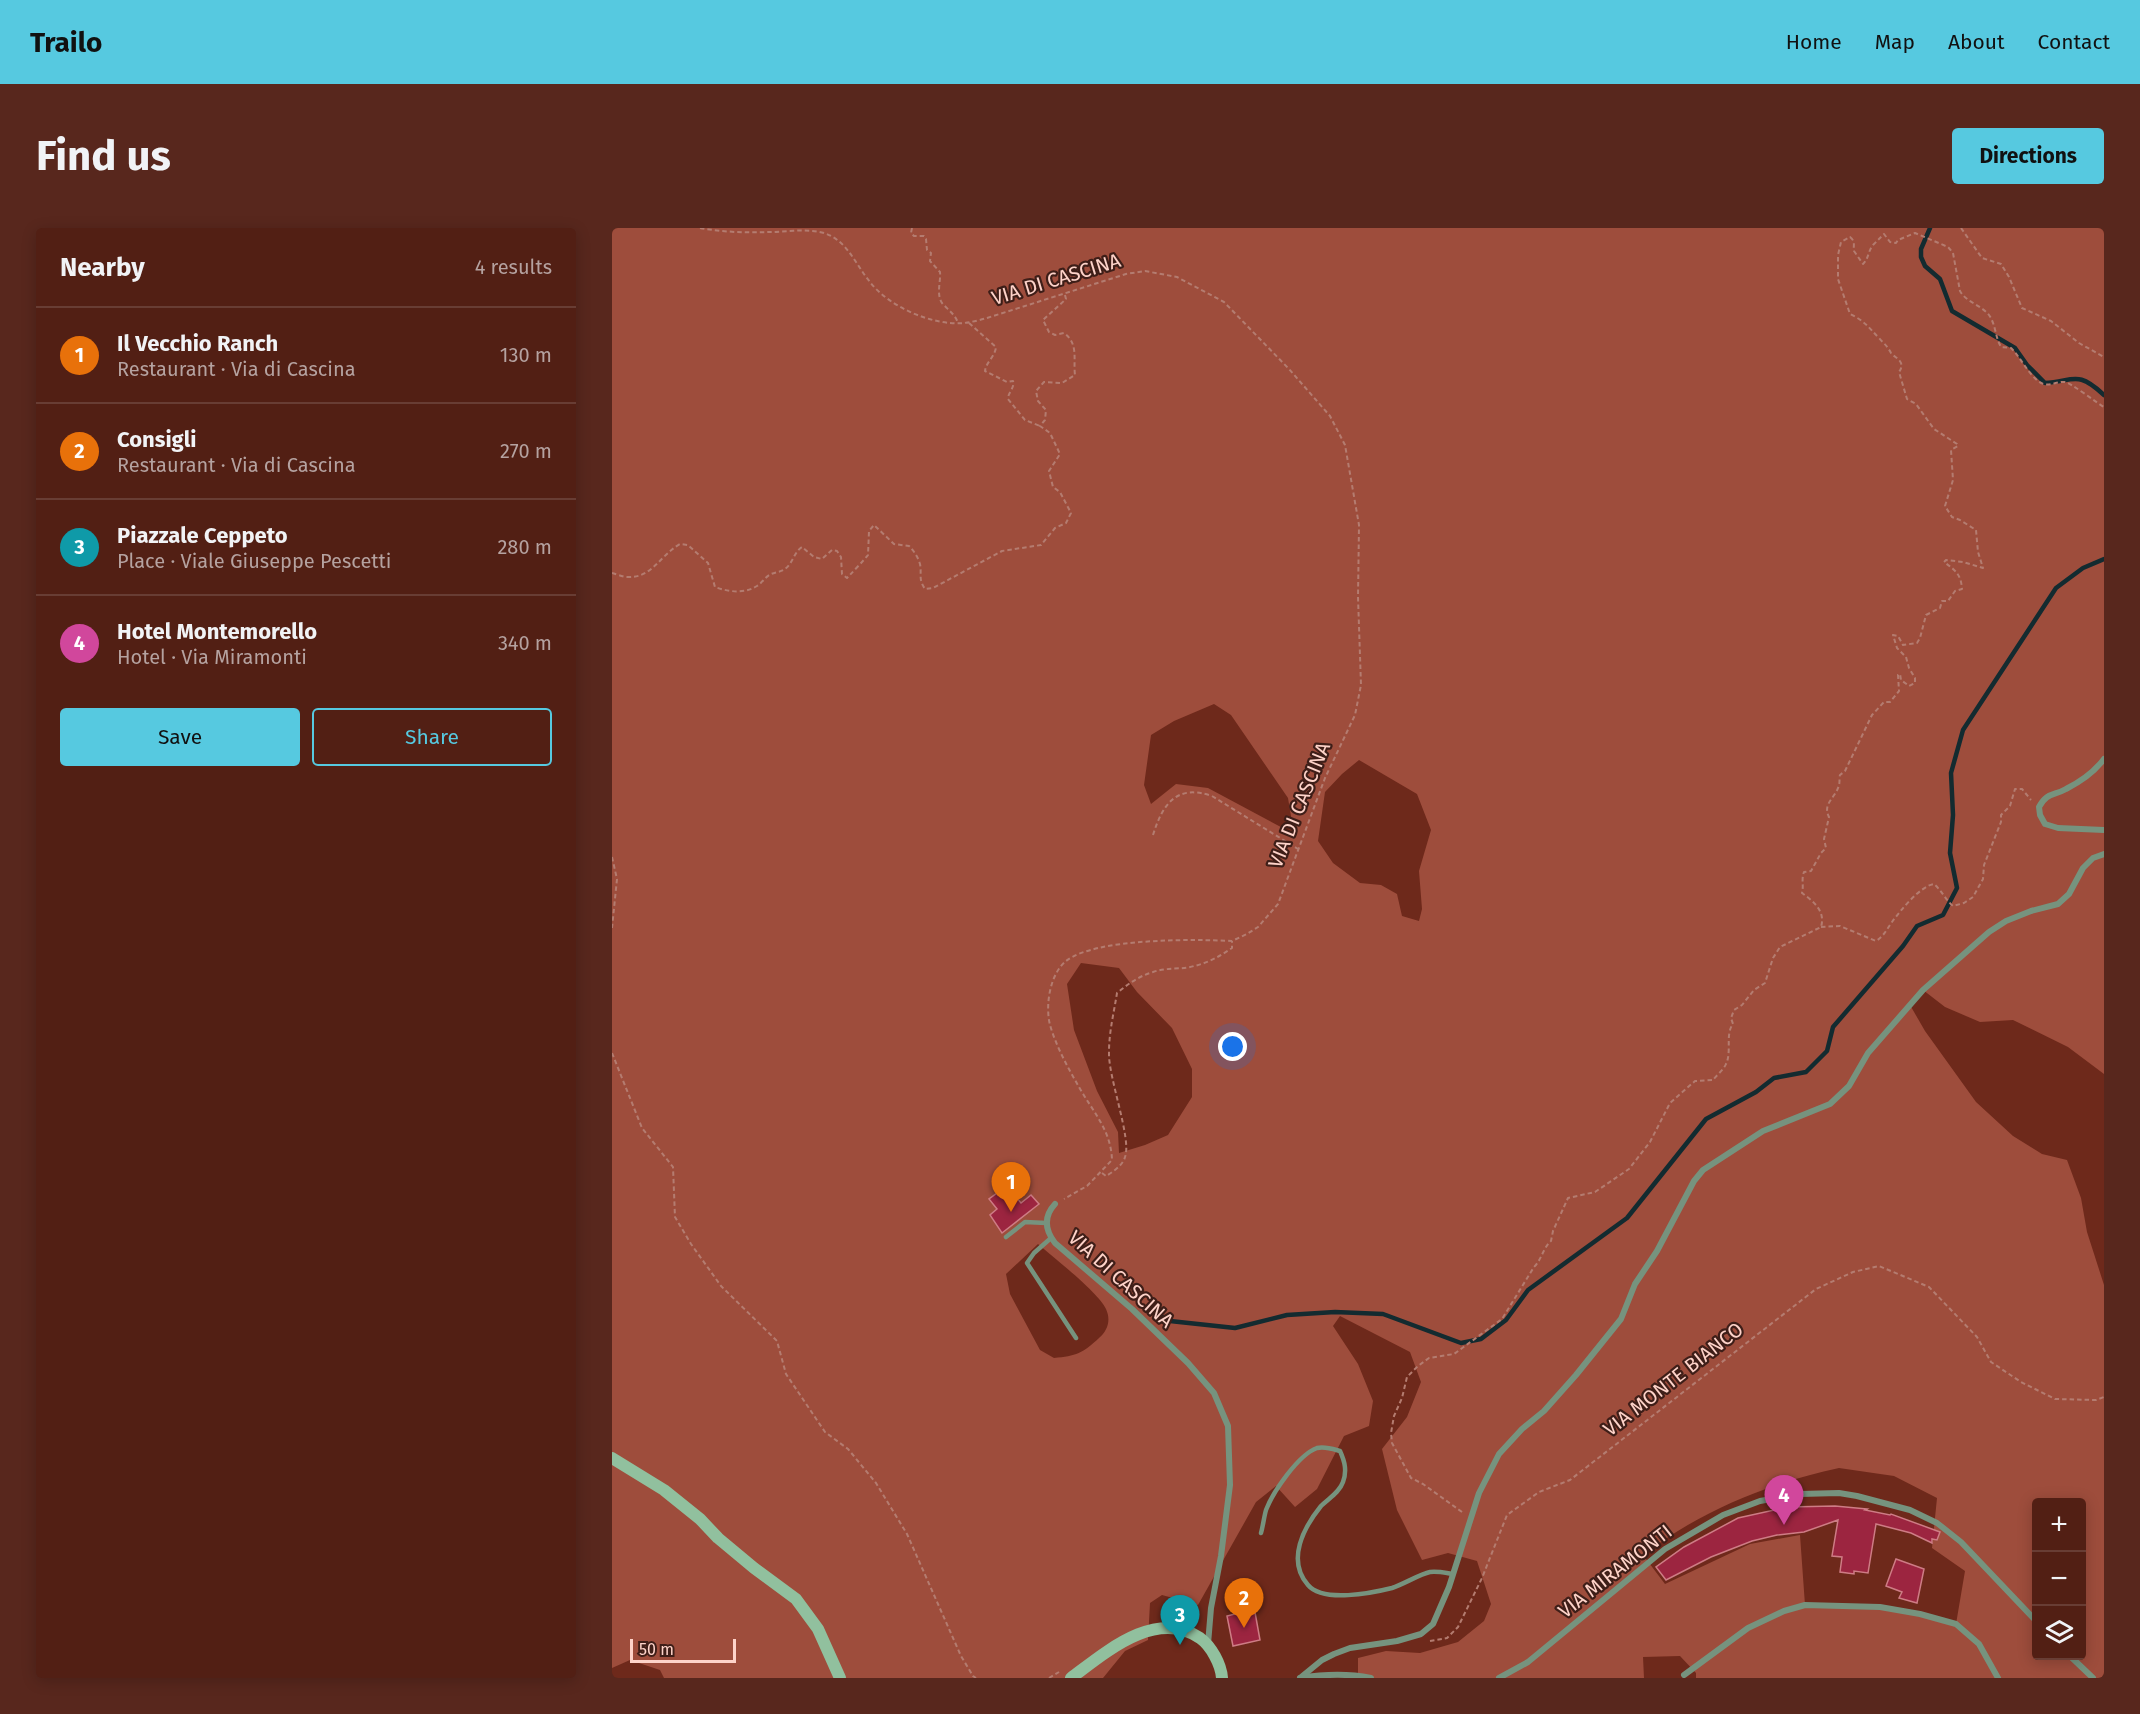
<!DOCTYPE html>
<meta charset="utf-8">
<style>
:root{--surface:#521f14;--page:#58271d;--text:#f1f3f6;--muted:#b5a2a0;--line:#683d34;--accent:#56c9e0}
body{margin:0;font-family:"Fira Sans",sans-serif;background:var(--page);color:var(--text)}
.controls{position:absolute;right:18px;bottom:18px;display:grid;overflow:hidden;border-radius:6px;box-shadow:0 3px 15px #0003}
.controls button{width:54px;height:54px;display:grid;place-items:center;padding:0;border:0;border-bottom:2px solid var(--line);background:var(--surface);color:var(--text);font:30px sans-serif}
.scale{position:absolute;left:18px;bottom:15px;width:106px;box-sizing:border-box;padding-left:6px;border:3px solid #fed3c9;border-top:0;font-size:16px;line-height:21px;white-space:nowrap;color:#fed3c9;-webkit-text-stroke:4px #3e1e18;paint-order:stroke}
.you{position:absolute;left:621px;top:819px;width:21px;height:21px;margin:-15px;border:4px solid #fff;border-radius:50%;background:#1a73e8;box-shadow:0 0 0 9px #1a73e833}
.badge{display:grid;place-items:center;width:39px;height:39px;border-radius:50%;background:var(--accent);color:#fff;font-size:20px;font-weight:700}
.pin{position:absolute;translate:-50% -50px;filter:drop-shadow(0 2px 3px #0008)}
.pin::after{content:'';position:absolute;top:32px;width:21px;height:18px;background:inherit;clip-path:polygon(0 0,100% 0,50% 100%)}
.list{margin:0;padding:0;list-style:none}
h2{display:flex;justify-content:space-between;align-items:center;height:78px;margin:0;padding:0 24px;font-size:26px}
h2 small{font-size:20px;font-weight:400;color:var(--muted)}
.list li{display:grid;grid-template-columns:39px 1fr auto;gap:18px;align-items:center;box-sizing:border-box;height:96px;padding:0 24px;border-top:2px solid var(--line)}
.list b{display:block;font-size:22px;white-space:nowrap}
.list p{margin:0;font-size:20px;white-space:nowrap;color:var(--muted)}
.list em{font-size:20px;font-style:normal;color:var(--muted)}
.actions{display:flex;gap:12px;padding:18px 24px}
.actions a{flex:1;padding:14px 0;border:2px solid var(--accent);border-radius:6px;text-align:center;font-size:21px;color:var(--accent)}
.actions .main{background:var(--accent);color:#111}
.icon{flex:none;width:33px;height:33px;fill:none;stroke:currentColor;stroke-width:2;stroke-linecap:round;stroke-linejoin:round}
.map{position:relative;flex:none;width:1492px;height:1450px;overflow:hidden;border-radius:6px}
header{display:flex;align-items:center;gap:36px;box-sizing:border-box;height:84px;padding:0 30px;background:var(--accent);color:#111}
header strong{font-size:28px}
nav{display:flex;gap:33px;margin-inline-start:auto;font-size:21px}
.intro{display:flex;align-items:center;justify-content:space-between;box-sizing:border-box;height:144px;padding:0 36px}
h1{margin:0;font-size:42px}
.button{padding:15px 27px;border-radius:6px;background:var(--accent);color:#111;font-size:21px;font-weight:700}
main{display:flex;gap:36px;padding:0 36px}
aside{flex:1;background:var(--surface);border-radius:6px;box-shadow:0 3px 15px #0003}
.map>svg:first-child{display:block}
.green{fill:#9e4d3c;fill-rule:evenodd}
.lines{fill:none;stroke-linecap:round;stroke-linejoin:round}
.stream{stroke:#132b30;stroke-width:4.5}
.building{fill:#9c2540;stroke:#ce7c85;stroke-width:1.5}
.path{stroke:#b47c70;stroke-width:2;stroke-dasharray:4.5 3;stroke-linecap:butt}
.lane{stroke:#76937e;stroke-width:4.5}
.street{stroke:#76937e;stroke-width:6}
.secondary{stroke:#91c09e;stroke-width:12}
.labels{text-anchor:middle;stroke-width:4.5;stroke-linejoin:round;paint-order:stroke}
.street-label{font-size:20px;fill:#fed3c9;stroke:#3e1e18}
</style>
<header>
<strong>Trailo</strong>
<nav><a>Home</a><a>Map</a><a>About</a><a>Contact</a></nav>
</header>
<div class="intro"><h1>Find us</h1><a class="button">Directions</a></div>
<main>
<aside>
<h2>Nearby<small>4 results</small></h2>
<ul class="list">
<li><span class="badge" style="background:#e8710a">1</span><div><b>Il Vecchio Ranch</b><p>Restaurant · Via di Cascina</p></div><em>130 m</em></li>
<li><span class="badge" style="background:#e8710a">2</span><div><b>Consigli</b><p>Restaurant · Via di Cascina</p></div><em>270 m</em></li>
<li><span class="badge" style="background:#0f9aa8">3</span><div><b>Piazzale Ceppeto</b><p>Place · Viale Giuseppe Pescetti</p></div><em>280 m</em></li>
<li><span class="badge" style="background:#d1479c">4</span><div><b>Hotel Montemorello</b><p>Hotel · Via Miramonti</p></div><em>340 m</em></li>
</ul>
<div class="actions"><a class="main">Save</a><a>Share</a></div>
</aside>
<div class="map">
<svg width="1492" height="1450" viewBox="0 0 1492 1450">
<rect width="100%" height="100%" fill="#6e291b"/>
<path class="green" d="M0,0H1492V846L1456,819L1401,792L1368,794L1333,779L1311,762L1298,777L1313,803L1364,874L1401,908L1430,926L1455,932L1469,970L1475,1004L1492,1057V1450H1084V1445L1068,1428L1031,1429L1032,1450H746V1430L774,1423L808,1425L846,1414L872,1393L879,1376L865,1333L836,1325L810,1332L785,1282L770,1221L795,1189L809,1154L798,1124L728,1088L721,1098L746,1136L761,1173L757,1198L732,1208L705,1261L683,1279L664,1258L644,1274L586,1377L550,1367L538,1375L536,1412L513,1423L491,1450H52L48,1442L18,1432L0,1440ZM602,476L619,487L676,570L682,606L596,560L564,556L539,576L532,557L539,507L562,493ZM747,532L805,566L819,602L807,643L810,681L807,693L790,688L785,666L769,657L748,655L721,635L706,613L713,564L730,546ZM469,735L507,740L525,764L560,800L580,841V869L556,907L533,917L507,925L506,904L485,863L462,802L455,756ZM426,1016C441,1029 487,1065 494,1081C499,1092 496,1102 487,1110C471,1125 464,1128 442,1130L428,1122L398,1066L394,1046ZM1227,1240L1282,1248L1325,1270L1320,1320L1353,1343L1344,1396L1268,1379L1193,1377L1188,1307L1138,1316L1053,1356L1031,1327C1088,1283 1157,1255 1227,1240ZM1424,1274H1470V1428H1424Z"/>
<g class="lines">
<g class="stream">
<path d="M1318,0L1309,21V29L1313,38L1328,51L1340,83L1403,120L1415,137L1433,155C1463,153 1465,142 1492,167"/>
<path d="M532,1079L558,1093L623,1100L675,1087L723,1084L771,1086L849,1115L869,1111L894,1092L916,1062L1015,990L1094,891L1144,864L1162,850L1194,844L1215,823L1221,799L1291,718L1305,698L1331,687L1345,660L1338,625L1341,587L1339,545L1351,502L1444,360L1471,340L1492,331"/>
</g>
</g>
<g class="building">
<path d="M392,960L395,963L397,960L409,975L419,967L427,976L390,1005L378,987L385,981L377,971Z"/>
<path d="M1223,1278L1255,1281L1253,1282L1278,1287L1279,1286L1328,1304L1325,1312L1320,1311V1315L1299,1305L1264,1296L1256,1345L1242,1343V1346L1228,1344L1230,1329L1220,1328L1226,1292L1192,1304L1165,1307L1140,1313L1099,1329L1054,1352L1044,1339L1072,1319L1126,1290L1176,1279Z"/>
<path d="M1284,1331L1312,1341L1305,1375L1287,1370L1290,1364L1274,1358Z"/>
<path d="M639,1362L648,1412L621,1418L615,1388L623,1386L620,1365Z"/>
</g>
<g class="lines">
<g class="path">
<path d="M88,0C110,4 134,5 157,4C175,4 194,0 212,5C236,13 243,36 258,54C277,79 321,98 352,95C360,94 368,92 375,90L514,46L533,43L565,49L612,74L677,141L718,188L733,217L747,297L746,369L749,457L743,487L713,550L666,676L646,699L635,706L620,713C582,711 483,710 454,733C438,746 433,777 438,797C444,818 456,840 467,859C481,884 499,902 500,932L475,958L452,971"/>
<path d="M300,0L299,5L302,8H312L314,11L315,22L319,25L318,33L328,44C329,53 324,66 330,75C336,82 343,86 346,95"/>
<path d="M1349,0L1370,30L1389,36L1397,49L1410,80L1439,93L1467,115L1492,129"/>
<path d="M357,95L384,119C383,129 374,134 373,143L395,154L401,153C403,160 396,164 396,171L413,192L428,198"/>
<path d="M0,345C4,346 9,348 14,349C40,351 47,328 68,316L76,317L96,335L103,359C117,364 132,366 145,358C150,355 154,348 159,346C164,344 169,344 173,341C181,335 182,324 190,319L202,329L210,331L220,322L225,323L229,329L230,346L235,350C236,349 254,330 256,327L257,303L262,297L282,316L297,318C302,323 306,329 308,336C310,347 306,351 313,361L321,360L390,323L429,317L443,300L454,295L459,285L448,264L441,259L437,243L448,226L438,205L428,198L433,192L434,182L426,173L424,163L432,154L450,155L463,147C461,131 467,116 452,105L443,107L437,104L431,92L454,71L453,67"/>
<path d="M541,607C551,575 565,556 600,568L686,621"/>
<path d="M0,629L5,651L0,700"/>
<path d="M1209,699L1228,698L1264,713C1272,708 1275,701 1280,694C1288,683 1308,658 1322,656C1330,663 1333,671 1341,678L1352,675L1361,669L1371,651L1372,637L1389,594V587L1398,578L1403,561H1410L1419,572"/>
<path d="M0,825L30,900L61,939L63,989L79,1016L109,1058L165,1113L174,1146L213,1204L236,1221L264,1255L295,1306L349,1428L361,1448L364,1450"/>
<path d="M490,945L494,948C501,944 511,937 513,929C520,911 496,849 497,824C497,804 502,784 505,765C516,756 527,748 541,744C555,739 569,742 582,738C596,735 608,728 620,720V713"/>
<path d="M850,1284L811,1256L799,1250L780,1215L779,1205L782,1188L790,1170L795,1149L806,1138L817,1130L842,1126L890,1091L922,1039C930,1031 931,1020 939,1013L941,1003L956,970L983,964L1017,941L1038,914L1058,875L1083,853L1101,852C1105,847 1112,841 1114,836C1120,824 1113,806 1121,796L1119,790L1122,782L1130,777L1142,762L1153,755L1161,730L1168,719L1209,699C1214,683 1201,673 1190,665C1192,657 1189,652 1192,644L1199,643L1209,625L1214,620L1212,611L1217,589C1210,575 1224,570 1227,557C1228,554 1227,550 1228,547L1233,543L1260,487L1272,474H1278L1287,463L1286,447L1288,446L1289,452L1297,458L1303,455V450L1297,440L1294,429L1285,420L1281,407L1286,408L1291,417L1305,415L1308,410L1314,387L1328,380L1330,373H1336L1343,363L1350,361C1349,346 1343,342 1332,334L1334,332L1351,334L1371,340L1366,324L1364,302L1348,292L1340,289L1333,278L1341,252L1339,222L1346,218L1345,216L1322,201L1304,176L1295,171L1287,144C1289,141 1290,139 1289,135C1287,130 1282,129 1279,125C1274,116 1273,117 1267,110C1257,100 1253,93 1238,86L1226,51V27L1229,14L1238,9C1244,14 1241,17 1242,23L1251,36C1257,30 1256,23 1261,17C1265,13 1268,10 1272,6L1278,14L1284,15L1286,12L1303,5L1336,19L1341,25L1348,63C1354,74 1369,77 1377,87C1384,97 1383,109 1389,119L1399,120C1409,130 1415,144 1426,153C1436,161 1443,153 1453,154C1459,155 1485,175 1492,179"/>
<path d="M818,1413L835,1410L846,1399L870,1350L895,1287L927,1264L958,1252L1204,1061L1241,1044L1267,1038L1317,1059L1365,1109L1379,1134L1409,1154L1443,1171L1484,1172L1492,1169"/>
<path d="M437,1450L447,1444"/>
</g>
<g class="lane">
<path d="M394,1009L413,994L434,995"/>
<path d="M439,1010L422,1025L415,1035L464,1110"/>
<path d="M649,1305C651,1298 652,1289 654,1282C661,1264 686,1227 705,1220C713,1218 721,1221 728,1223C733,1234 735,1243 731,1254C727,1265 717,1270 709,1278C692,1299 674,1332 696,1357C711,1375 760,1365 780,1360C792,1356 808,1346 818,1344C826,1343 834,1345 841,1346"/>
</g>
<g class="street">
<path d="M1492,531C1483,543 1468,554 1454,561C1442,568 1435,564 1427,579L1428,587L1433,596L1446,600L1492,602"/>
<path d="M443,976C431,989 433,1002 443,1015L520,1081L576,1135L602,1165L616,1198L618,1257L609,1328L599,1380L596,1416"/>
<path d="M1458,1428L1481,1450"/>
<path d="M1072,1447L1136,1400L1172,1383L1193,1377L1268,1379L1308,1386L1344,1396L1367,1416L1386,1450"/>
<path d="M688,1450L710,1432L722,1426L738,1420L785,1413L809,1406L821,1396L837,1359L867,1265L887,1226L910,1201L932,1183L964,1147L1009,1091L1023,1056L1045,1023L1082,953L1091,942L1151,903L1218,876L1237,858L1256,825L1311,762L1377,704L1394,693L1419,683L1446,676L1457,666L1471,640L1481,630L1492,626"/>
<path d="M688,1450C713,1446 734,1445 759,1450"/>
<path d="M887,1450L916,1434L1053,1321L1111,1287L1148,1273L1188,1266L1227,1265L1245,1268L1298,1282L1325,1295L1349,1314L1424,1393"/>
</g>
<g class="secondary">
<path d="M0,1230L52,1262L88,1291L106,1310L142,1340L184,1371L206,1401L228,1450"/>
<path d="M459,1450C494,1424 544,1380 588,1410C599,1418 609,1436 610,1450"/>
</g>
</g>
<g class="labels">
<g class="street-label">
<text transform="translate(444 51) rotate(-17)" y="7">VIA DI CASCINA</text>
<text transform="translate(687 577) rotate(-68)" y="7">VIA DI CASCINA</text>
<text transform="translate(509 1051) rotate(42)" y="7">VIA DI CASCINA</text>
<text transform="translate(1061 1151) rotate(-38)" y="7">VIA MONTE BIANCO</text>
<text transform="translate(1003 1343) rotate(-38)" y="7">VIA MIRAMONTI</text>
</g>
</g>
</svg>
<div class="controls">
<button>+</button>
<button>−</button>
<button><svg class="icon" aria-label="layers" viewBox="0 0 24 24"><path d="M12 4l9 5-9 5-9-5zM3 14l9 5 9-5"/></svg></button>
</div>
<div class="scale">50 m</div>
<div class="you"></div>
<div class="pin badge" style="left:399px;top:984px;background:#e8710a">1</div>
<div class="pin badge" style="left:632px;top:1400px;background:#e8710a">2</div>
<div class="pin badge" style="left:568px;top:1417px;background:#0f9aa8">3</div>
<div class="pin badge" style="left:1172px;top:1297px;background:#d1479c">4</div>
</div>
</main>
